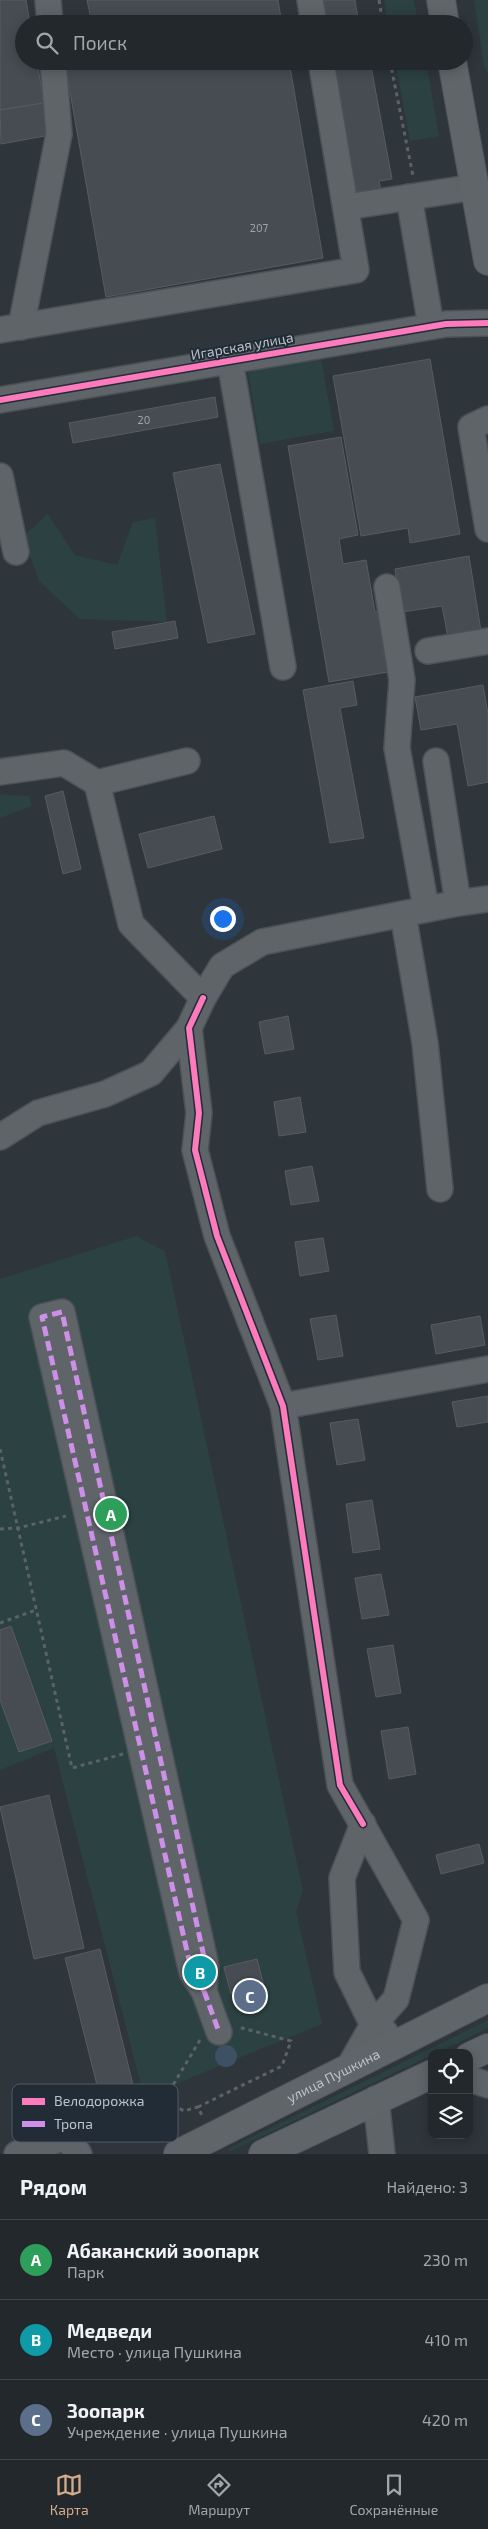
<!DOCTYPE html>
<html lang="ru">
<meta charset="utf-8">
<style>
:root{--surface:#22282c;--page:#2e3438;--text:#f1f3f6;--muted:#a2a6a9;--line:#3f4448;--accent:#d6ab8b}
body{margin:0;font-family:"Exo 2",sans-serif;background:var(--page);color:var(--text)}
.controls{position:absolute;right:15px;bottom:15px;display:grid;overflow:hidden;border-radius:10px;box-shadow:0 2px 12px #0003}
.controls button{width:45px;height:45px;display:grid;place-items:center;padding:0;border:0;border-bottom:1px solid var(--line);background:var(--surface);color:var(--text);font:25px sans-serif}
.you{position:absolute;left:222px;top:918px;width:18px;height:18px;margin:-12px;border:4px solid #fff;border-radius:50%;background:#1a73e8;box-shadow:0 0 0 8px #1a73e833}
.badge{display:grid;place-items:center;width:32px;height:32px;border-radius:50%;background:var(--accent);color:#fff;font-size:16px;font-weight:700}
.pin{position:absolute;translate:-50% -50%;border:2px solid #fff;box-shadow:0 1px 5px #0006}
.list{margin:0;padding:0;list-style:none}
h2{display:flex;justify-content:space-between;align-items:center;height:65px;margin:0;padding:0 20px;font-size:21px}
h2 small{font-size:16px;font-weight:400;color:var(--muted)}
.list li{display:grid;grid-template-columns:32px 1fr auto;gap:15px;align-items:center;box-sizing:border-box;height:80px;padding:0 20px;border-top:1px solid var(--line)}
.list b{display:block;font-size:19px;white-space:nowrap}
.list p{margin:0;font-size:16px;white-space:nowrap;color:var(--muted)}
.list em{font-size:16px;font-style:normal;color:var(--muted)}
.icon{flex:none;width:28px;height:28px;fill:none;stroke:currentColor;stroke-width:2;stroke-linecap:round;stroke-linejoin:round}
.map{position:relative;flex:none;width:488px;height:2154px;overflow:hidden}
.search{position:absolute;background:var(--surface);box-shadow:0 2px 12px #0003;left:15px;right:15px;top:15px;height:55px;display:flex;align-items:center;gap:12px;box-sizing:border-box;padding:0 18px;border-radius:28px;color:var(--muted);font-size:19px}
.sheet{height:305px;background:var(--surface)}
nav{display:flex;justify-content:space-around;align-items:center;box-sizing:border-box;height:70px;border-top:1px solid var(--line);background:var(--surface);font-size:14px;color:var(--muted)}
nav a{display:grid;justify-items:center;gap:2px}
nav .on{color:var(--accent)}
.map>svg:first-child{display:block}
.green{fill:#2c4141}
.water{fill:#3e5164}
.building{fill:#464c51;stroke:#575c62}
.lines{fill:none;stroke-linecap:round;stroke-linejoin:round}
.minor-casing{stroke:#4c5156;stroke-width:28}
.major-casing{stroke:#4c5257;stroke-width:30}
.path{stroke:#5c6266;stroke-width:3;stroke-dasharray:4 4;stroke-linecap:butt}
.minor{stroke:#5e6468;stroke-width:25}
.major{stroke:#60656a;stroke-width:28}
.quiet{stroke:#ce8fe9;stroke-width:5;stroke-dasharray:10 5;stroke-linecap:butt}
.cycleway-casing{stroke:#222c36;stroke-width:9}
.cycleway{stroke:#fd7abc;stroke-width:6}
.labels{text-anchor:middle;stroke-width:4;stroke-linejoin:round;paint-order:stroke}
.number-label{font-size:11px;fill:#9da4ac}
.street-label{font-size:14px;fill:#bac2ca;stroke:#222c36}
.key{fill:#222c36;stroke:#505962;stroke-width:1}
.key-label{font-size:14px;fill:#bac2ca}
</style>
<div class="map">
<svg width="488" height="2154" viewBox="0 0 488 2154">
<rect width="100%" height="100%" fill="#2e353b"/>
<g class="green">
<path d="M384,0H414L418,24H388Z"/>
<path d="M474,0H488V73L484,66Z"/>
<path d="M395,61H426L439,136L410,141Z"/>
<path d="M321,358L334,431L260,444L248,372Z"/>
<path d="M48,514L75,555L117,565L133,522L155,518L167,622L80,619L39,581L23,536Z"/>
<path d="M0,794L29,796L32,806L0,818Z"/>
<path d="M136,1236L165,1251L303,1891L296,1911L322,2024L144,2097L54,1748L0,1770V1279Z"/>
<path d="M488,2020V2028L437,2053H432V2055L229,2152L228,2149Z"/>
</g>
<circle class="water" cx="226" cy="2056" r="11"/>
<g class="building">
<path d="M0,0H26L30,24H24V61H37L44,103L0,110Z"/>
<path d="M87,0H278L282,24H92Z"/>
<path d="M320,0H355L359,24H324Z"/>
<path d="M98,61H289L323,258L106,297L66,69L99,63Z"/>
<path d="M332,61H370L392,179L379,181L381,191L356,195Z"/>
<path d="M44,103L50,135L1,144L0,110Z"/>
<path d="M430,359L460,534L410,543L408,528L361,536L333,376Z"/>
<path d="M215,397L218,417L73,443L69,423Z"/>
<path d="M341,437L358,535L339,539L343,564L366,560L375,612L383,610L394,671L329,682L288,446Z"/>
<path d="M220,464L255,634L208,643L173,473Z"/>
<path d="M469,556L481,631L448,637L442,606L402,612L395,569Z"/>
<path d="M175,621L178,638L115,649L112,632Z"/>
<path d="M353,681L357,705L340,708L364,838L330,843L303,690Z"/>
<path d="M483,685L488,714V782L468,786L457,724L421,730L415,697Z"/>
<path d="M63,791L81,869L63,874L45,796Z"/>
<path d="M214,816L222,849L148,868L139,834Z"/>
<path d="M288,1016L294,1049L265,1054L259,1022Z"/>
<path d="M300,1097L306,1132L279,1136L274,1102Z"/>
<path d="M312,1166L319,1201L291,1205L285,1171Z"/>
<path d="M323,1238L329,1271L300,1276L295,1242Z"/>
<path d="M336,1315L343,1356L318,1360L310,1319Z"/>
<path d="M480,1316L485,1345L436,1354L431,1325Z"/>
<path d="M488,1396V1422L457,1427L452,1402Z"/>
<path d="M358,1419L365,1460L337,1465L330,1423Z"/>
<path d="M372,1500L380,1549L353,1553L346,1504Z"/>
<path d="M381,1574L389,1615L362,1619L355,1578Z"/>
<path d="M11,1626L52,1741L19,1752L0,1700V1630Z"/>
<path d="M393,1645L401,1693L376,1697L367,1649Z"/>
<path d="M408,1727L416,1774L389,1779L381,1731Z"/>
<path d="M49,1795L84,1948L34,1959L0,1807Z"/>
<path d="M479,1844L484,1863L441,1874L436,1855Z"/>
<path d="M100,1949L134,2089L100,2097L65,1958Z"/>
<path d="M257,1959L264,1986L231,1994L224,1967Z"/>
</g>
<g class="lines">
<g class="minor-casing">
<g id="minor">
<path d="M48,0L50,24"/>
<path d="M310,0L314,24"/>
<path d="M409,197L431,326"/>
<path d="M346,207L475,187"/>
<path d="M21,327L59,134L53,61"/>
<path d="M0,330L356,270L321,61"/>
<path d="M230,361L283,667"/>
<path d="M0,400L446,324L488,323"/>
<path d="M488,419L471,427L488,529"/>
<path d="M0,476L16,552"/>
<path d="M387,587L402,680L397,748L426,908"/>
<path d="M428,651L488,641"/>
<path d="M187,761L97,783L131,924L203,998"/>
<path d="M436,761L458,903L488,899"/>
<path d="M0,772L64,763L97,783"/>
<path d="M403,914L425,1043L440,1189"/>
<path d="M0,1137L38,1113L105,1094L151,1073L189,1028"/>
<path d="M283,1406L488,1369"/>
<path d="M363,1824L342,1878L347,1972L373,2025L385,2032"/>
<path d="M204,1991L192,1973L42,1317L62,1312L206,1966L204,1991L219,2032"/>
<path d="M348,2069L373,2025L396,1999L416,1920L340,1785L283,1406L217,1236L195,1150L199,1113L189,1028L203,998L222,966L262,942L458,903"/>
<path d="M469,2079L488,2085"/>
<path d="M376,2099L382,2154"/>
<path d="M17,2154L66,2137L79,2154"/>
</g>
</g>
<g class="major-casing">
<g id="major">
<path d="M441,0L445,24"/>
<path d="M452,61L488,261"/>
<path d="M469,2057L488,2048"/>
<path id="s1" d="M178,2154L488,1998"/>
<path d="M263,2154L432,2074"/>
</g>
</g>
<g class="path">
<path d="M379,0L383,24"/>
<path d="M390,61L413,176"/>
<path d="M0,1449L72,1768L123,1754"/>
<path d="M0,1529L18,1528L66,1516"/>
<path d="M0,1623L36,1610"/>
<path d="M200,2040L164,2100L184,2111L198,2107L203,2118"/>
<path d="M198,2107L282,2066L291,2041L238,2027"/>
</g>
<use href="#minor" class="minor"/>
<use href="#major" class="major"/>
<path class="quiet" d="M204,1991L192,1973L42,1317L62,1312L206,1966L204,1991L219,2032"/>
<g class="cycleway-casing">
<g id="cycleway">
<path d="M0,400L446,324L488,323"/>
<path d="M203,998L189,1028L199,1113L195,1150L217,1236L283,1406L340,1785L363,1824"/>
</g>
</g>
<use href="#cycleway" class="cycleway"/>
</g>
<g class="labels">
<g class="number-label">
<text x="259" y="232">207</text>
<text x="144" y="424">20</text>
</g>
<g class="street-label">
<text transform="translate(242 346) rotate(-10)" y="5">Игарская улица</text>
<text dy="5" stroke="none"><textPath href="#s1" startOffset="174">улица Пушкина</textPath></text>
</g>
</g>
<rect x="12" y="2084" width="166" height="58" rx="8" class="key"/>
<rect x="22" y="2098" width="23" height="7" fill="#fd7abc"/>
<rect x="22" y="2121" width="23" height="6" fill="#ce8fe9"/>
<g class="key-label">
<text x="54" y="2106">Велодорожка</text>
<text x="54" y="2129">Тропа</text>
</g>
</svg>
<div class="controls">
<button><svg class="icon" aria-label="locate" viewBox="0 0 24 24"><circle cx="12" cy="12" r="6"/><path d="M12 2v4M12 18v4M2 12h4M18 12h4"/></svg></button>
<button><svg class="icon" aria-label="layers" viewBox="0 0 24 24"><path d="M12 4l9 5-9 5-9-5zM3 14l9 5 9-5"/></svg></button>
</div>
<div class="you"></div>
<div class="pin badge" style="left:111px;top:1514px;background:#2e9e5b">A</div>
<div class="pin badge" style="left:200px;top:1972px;background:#0f9aa8">B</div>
<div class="pin badge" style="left:250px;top:1996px;background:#5c6f8a">C</div>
<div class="search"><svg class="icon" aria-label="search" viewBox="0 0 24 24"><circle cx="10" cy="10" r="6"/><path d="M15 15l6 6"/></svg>Поиск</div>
</div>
<section class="sheet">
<h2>Рядом<small>Найдено: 3</small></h2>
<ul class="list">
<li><span class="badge" style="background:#2e9e5b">A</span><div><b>Абаканский зоопарк</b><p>Парк</p></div><em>230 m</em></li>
<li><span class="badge" style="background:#0f9aa8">B</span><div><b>Медведи</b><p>Место · улица Пушкина</p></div><em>410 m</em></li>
<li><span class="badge" style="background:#5c6f8a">C</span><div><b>Зоопарк</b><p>Учреждение · улица Пушкина</p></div><em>420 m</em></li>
</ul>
</section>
<nav>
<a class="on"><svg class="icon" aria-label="map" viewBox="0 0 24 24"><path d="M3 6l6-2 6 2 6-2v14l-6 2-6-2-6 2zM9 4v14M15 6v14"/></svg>Карта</a>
<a><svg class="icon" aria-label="directions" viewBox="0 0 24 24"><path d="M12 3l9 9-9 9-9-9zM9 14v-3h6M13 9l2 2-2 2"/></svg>Маршрут</a>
<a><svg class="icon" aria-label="saved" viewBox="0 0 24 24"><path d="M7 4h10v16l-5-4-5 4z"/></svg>Сохранённые</a>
</nav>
